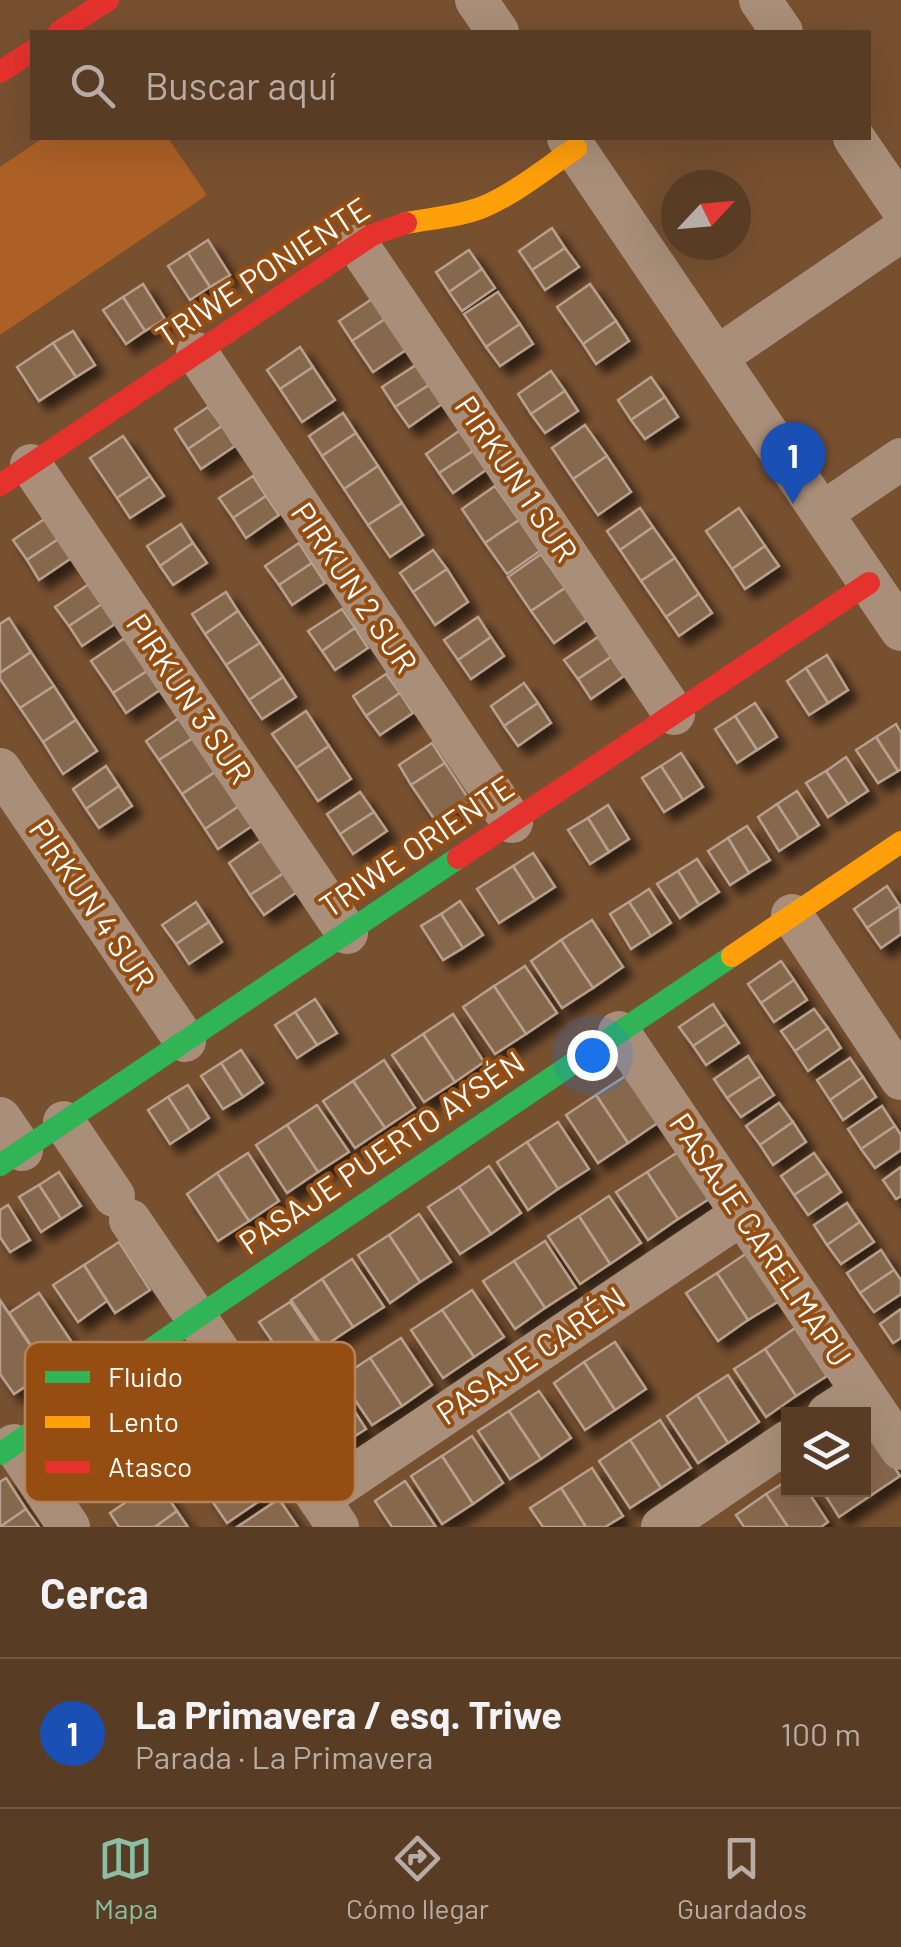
<!DOCTYPE html>
<html lang="es">
<meta charset="utf-8">
<style>
:root{--surface:#593c24;--page:#624731;--text:#f1f3f6;--muted:#b7ada6;--line:#6e5641;--accent:#8abfa5}
body{margin:0;font-family:Barlow,sans-serif;background:var(--page);color:var(--text)}
.controls{position:absolute;right:30px;bottom:30px;display:grid;overflow:hidden;border-radius:0px;box-shadow:0 10px 40px #0002}
.controls button{width:90px;height:90px;display:grid;place-items:center;padding:0;border:0;border-bottom:2px solid var(--line);background:var(--surface);color:var(--text);font:50px sans-serif}
.compass{position:absolute;left:661px;top:170px;width:90px;height:90px;border-radius:50%;background:var(--surface);box-shadow:0 10px 40px #0002;rotate:64deg}
.you{position:absolute;left:592px;top:1055px;width:35px;height:35px;margin:-25px;border:8px solid #fff;border-radius:50%;background:#1a73e8;box-shadow:0 0 0 15px #1a73e833}
.badge{display:grid;place-items:center;width:65px;height:65px;border-radius:50%;background:var(--accent);color:#fff;font-size:32px;font-weight:700}
.pin{position:absolute;translate:-50% -82px;filter:drop-shadow(0 2px 5px #0008)}
.pin::after{content:'';position:absolute;top:52px;width:35px;height:30px;background:inherit;clip-path:polygon(0 0,100% 0,50% 100%)}
.list{margin:0;padding:0;list-style:none}
h2{display:flex;justify-content:space-between;align-items:center;height:130px;margin:0;padding:0 40px;font-size:42px}
h2 small{font-size:32px;font-weight:400;color:var(--muted)}
.list li{display:grid;grid-template-columns:65px 1fr auto;gap:30px;align-items:center;box-sizing:border-box;height:150px;padding:0 40px;border-top:2px solid var(--line)}
.list b{display:block;font-size:38px;white-space:nowrap}
.list p{margin:0;font-size:32px;white-space:nowrap;color:var(--muted)}
.list em{font-size:32px;font-style:normal;color:var(--muted)}
.icon{flex:none;width:55px;height:55px;fill:none;stroke:currentColor;stroke-width:2;stroke-linecap:round;stroke-linejoin:round}
.map{position:relative;flex:none;width:901px;height:1527px;overflow:hidden}
.search{position:absolute;background:var(--surface);box-shadow:0 10px 40px #0002;left:30px;right:30px;top:30px;height:110px;display:flex;align-items:center;gap:25px;box-sizing:border-box;padding:0 35px;border-radius:0px;color:var(--muted);font-size:38px}
.sheet{height:280px;background:var(--surface)}
nav{display:flex;justify-content:space-around;align-items:center;box-sizing:border-box;height:140px;border-top:2px solid var(--line);background:var(--surface);font-size:28px;color:var(--muted)}
nav a{display:grid;justify-items:center;gap:5px}
nav .on{color:var(--accent)}
.map>svg:first-child{display:block}
.green{fill:#ac6026}
.building{fill:#86674d;stroke:#b7a08d;stroke-width:2.5;filter:url(#shadow)}
.lines{fill:none;stroke-linecap:round;stroke-linejoin:round}
.street{stroke:#a98f79;stroke-width:42}
.fast{stroke:#30b455;stroke-width:22}
.slow{stroke:#ff9f0a;stroke-width:22}
.jam{stroke:#e5322d;stroke-width:22}
.labels{text-anchor:middle;stroke-width:8;stroke-linejoin:round;paint-order:stroke}
.street-label{font-size:32px;fill:#fff;stroke:#954d12}
.key{fill:#954d12;stroke:#b58259;stroke-width:2.5}
.key-label{font-size:28px;fill:#fff}
</style>
<div class="map">
<svg width="901" height="1527" viewBox="0 0 901 1527">
<defs>
<filter id="shadow"><feDropShadow dx="9" dy="9" stdDeviation="5" flood-color="#0009"/></filter>
</defs>
<rect width="100%" height="100%" fill="#775030"/>
<path class="green" d="M43,138H168L207,195L0,335V167Z"/>
<g class="building">
<path d="M552,228L565,248L532,270L519,251Z"/>
<path d="M208,240L230,275L210,287L188,253Z"/>
<path d="M565,248L579,267L545,290L532,270Z"/>
<path d="M469,250L482,269L449,292L436,272Z"/>
<path d="M188,253L210,287L190,300L168,266Z"/>
<path d="M482,269L495,288L462,311L449,292Z"/>
<path d="M143,284L165,319L145,331L123,297Z"/>
<path d="M590,284L616,321L583,344L557,307Z"/>
<path d="M498,292L520,324L486,347L464,314Z"/>
<path d="M123,297L145,331L126,344L103,310Z"/>
<path d="M372,299L385,319L352,341L339,321Z"/>
<path d="M385,319L406,350L373,372L352,341Z"/>
<path d="M616,321L629,341L596,364L583,344Z"/>
<path d="M520,324L533,344L500,366L486,347Z"/>
<path d="M73,331L95,365L76,377L53,343Z"/>
<path d="M53,343L76,377L39,401L17,367Z"/>
<path d="M300,347L313,367L280,389L267,370Z"/>
<path d="M416,365L429,385L395,407L382,387Z"/>
<path d="M313,367L335,400L302,422L280,389Z"/>
<path d="M551,371L565,391L531,414L518,394Z"/>
<path d="M651,377L665,397L631,420L618,400Z"/>
<path d="M429,385L442,404L409,427L395,407Z"/>
<path d="M565,391L578,411L545,433L531,414Z"/>
<path d="M665,397L678,417L645,439L631,420Z"/>
<path d="M208,407L222,426L188,449L175,429Z"/>
<path d="M343,413L356,433L322,456L309,436Z"/>
<path d="M585,425L607,456L573,479L552,448Z"/>
<path d="M222,426L235,446L201,469L188,449Z"/>
<path d="M459,431L473,451L439,473L426,454Z"/>
<path d="M356,433L378,466L344,489L322,456Z"/>
<path d="M123,436L150,476L117,498L90,458Z"/>
<path d="M473,451L486,470L453,493L439,473Z"/>
<path d="M607,456L631,492L598,515L573,479Z"/>
<path d="M378,466L402,503L368,525L344,489Z"/>
<path d="M150,476L164,496L130,518L117,498Z"/>
<path d="M253,476L266,496L233,518L219,498Z"/>
<path d="M495,486L519,520L485,543L462,509Z"/>
<path d="M266,496L279,515L246,538L233,518Z"/>
<path d="M402,503L423,535L390,557L368,525Z"/>
<path d="M640,508L653,527L620,550L607,531Z"/>
<path d="M739,508L765,546L732,569L706,531Z"/>
<path d="M46,518L60,538L27,560L13,540Z"/>
<path d="M519,520L540,551L507,574L485,543Z"/>
<path d="M181,524L193,543L160,566L147,546Z"/>
<path d="M653,527L675,558L641,581L620,550Z"/>
<path d="M60,538L73,557L39,580L27,560Z"/>
<path d="M193,543L207,563L173,585L160,566Z"/>
<path d="M299,543L312,563L279,585L265,566Z"/>
<path d="M765,546L779,566L745,589L732,569Z"/>
<path d="M433,550L447,569L413,592L400,573Z"/>
<path d="M541,554L565,588L531,611L508,577Z"/>
<path d="M675,558L699,594L666,617L641,581Z"/>
<path d="M312,563L325,583L292,605L279,585Z"/>
<path d="M447,569L468,602L435,625L413,592Z"/>
<path d="M89,584L102,604L69,626L55,607Z"/>
<path d="M565,588L587,620L554,643L531,611Z"/>
<path d="M226,592L238,611L205,634L192,614Z"/>
<path d="M699,594L712,613L679,636L666,617Z"/>
<path d="M102,604L115,624L82,646L69,626Z"/>
<path d="M342,609L355,628L322,651L308,631Z"/>
<path d="M238,611L260,643L226,665L205,634Z"/>
<path d="M478,617L491,637L458,660L444,640Z"/>
<path d="M9,618L31,652L0,673V624Z"/>
<path d="M355,628L368,648L335,670L322,651Z"/>
<path d="M491,637L504,656L471,679L458,660Z"/>
<path d="M598,637L611,657L578,679L564,660Z"/>
<path d="M125,638L147,671L113,693L91,661Z"/>
<path d="M260,643L283,677L249,700L226,665Z"/>
<path d="M31,652L54,686L20,708L0,679V673Z"/>
<path d="M827,655L848,690L828,703L806,668Z"/>
<path d="M611,657L624,676L591,699L578,679Z"/>
<path d="M806,668L828,703L809,715L787,681Z"/>
<path d="M147,671L160,690L126,713L113,693Z"/>
<path d="M386,674L400,693L366,716L353,696Z"/>
<path d="M283,677L296,697L262,719L249,700Z"/>
<path d="M524,683L538,703L504,726L491,706Z"/>
<path d="M54,686L76,720L43,742L20,708Z"/>
<path d="M400,693L413,713L380,735L366,716Z"/>
<path d="M538,703L551,723L518,746L504,726Z"/>
<path d="M755,703L777,737L757,750L735,716Z"/>
<path d="M306,711L329,746L296,768L272,734Z"/>
<path d="M735,716L757,750L737,763L715,729Z"/>
<path d="M179,718L193,738L159,760L146,741Z"/>
<path d="M76,720L97,751L63,774L43,742Z"/>
<path d="M896,724L901,733V769L898,771L876,737Z"/>
<path d="M876,737L898,771L878,783L856,750Z"/>
<path d="M193,738L215,772L182,794L159,760Z"/>
<path d="M432,743L445,763L411,785L399,765Z"/>
<path d="M329,746L351,779L318,801L296,768Z"/>
<path d="M681,753L703,787L683,800L661,766Z"/>
<path d="M846,757L868,791L848,804L826,771Z"/>
<path d="M445,763L470,801L437,823L411,785Z"/>
<path d="M106,766L119,786L86,809L73,789Z"/>
<path d="M661,766L683,800L664,812L642,778Z"/>
<path d="M826,771L848,804L828,817L806,783Z"/>
<path d="M215,772L239,806L205,829L182,794Z"/>
<path d="M119,786L132,806L99,828L86,809Z"/>
<path d="M797,791L819,825L799,838L777,804Z"/>
<path d="M360,792L374,812L340,834L327,814Z"/>
<path d="M777,804L799,838L779,851L758,817Z"/>
<path d="M608,805L629,839L609,852L588,818Z"/>
<path d="M239,806L252,826L218,849L205,829Z"/>
<path d="M374,812L387,831L353,854L340,834Z"/>
<path d="M588,818L609,852L590,864L568,830Z"/>
<path d="M747,826L770,860L749,873L728,838Z"/>
<path d="M728,838L749,873L730,885L708,851Z"/>
<path d="M262,840L284,873L250,895L229,863Z"/>
<path d="M533,853L555,887L535,900L513,866Z"/>
<path d="M697,859L719,892L699,905L678,871Z"/>
<path d="M513,866L535,900L499,923L477,889Z"/>
<path d="M678,871L699,905L680,918L657,884Z"/>
<path d="M284,873L297,892L264,915L250,895Z"/>
<path d="M887,886L900,906L867,928L854,909Z"/>
<path d="M649,889L671,923L651,936L629,902Z"/>
<path d="M460,901L483,935L463,948L441,914Z"/>
<path d="M196,902L209,922L176,944L162,925Z"/>
<path d="M629,902L651,936L631,949L610,914Z"/>
<path d="M900,906L901,934L881,948L867,928Z"/>
<path d="M441,914L463,948L443,960L421,926Z"/>
<path d="M592,920L623,967L593,988L561,940Z"/>
<path d="M209,922L222,942L189,964L176,944Z"/>
<path d="M561,940L593,988L562,1008L531,961Z"/>
<path d="M781,961L794,980L761,1003L748,984Z"/>
<path d="M525,966L557,1013L526,1034L494,986Z"/>
<path d="M794,980L807,1000L774,1022L761,1003Z"/>
<path d="M494,986L526,1034L495,1054L463,1007Z"/>
<path d="M315,999L337,1033L317,1045L295,1012Z"/>
<path d="M713,1004L726,1024L693,1046L679,1027Z"/>
<path d="M814,1009L828,1028L795,1051L781,1031Z"/>
<path d="M295,1012L317,1045L297,1058L275,1025Z"/>
<path d="M453,1014L484,1062L455,1082L423,1034Z"/>
<path d="M726,1024L739,1043L706,1065L693,1046Z"/>
<path d="M828,1028L841,1048L808,1071L795,1051Z"/>
<path d="M423,1034L455,1082L424,1102L392,1055Z"/>
<path d="M241,1050L263,1083L243,1097L221,1063Z"/>
<path d="M748,1056L761,1076L727,1098L714,1079Z"/>
<path d="M850,1058L863,1077L830,1100L817,1080Z"/>
<path d="M384,1060L415,1108L385,1128L353,1081Z"/>
<path d="M221,1063L243,1097L223,1109L201,1076Z"/>
<path d="M627,1075L659,1122L628,1143L596,1095Z"/>
<path d="M761,1076L774,1095L741,1117L727,1098Z"/>
<path d="M863,1077L876,1097L843,1120L830,1100Z"/>
<path d="M353,1081L385,1128L355,1148L323,1101Z"/>
<path d="M188,1085L209,1118L190,1131L168,1097Z"/>
<path d="M596,1095L628,1143L598,1163L566,1115Z"/>
<path d="M168,1097L190,1131L170,1144L148,1110Z"/>
<path d="M779,1103L793,1122L760,1145L746,1126Z"/>
<path d="M317,1105L349,1152L318,1172L287,1125Z"/>
<path d="M882,1106L895,1126L861,1149L848,1129Z"/>
<path d="M558,1122L589,1169L558,1189L527,1142Z"/>
<path d="M793,1122L806,1142L773,1165L760,1145Z"/>
<path d="M287,1125L318,1172L287,1193L256,1145Z"/>
<path d="M895,1126L901,1135V1150L875,1168L861,1149Z"/>
<path d="M527,1142L558,1189L528,1210L497,1162Z"/>
<path d="M678,1152L709,1199L678,1219L647,1172Z"/>
<path d="M248,1153L279,1201L249,1221L217,1173Z"/>
<path d="M814,1153L828,1173L794,1195L781,1176Z"/>
<path d="M489,1166L521,1213L491,1234L459,1187Z"/>
<path d="M901,1167V1196L896,1199L883,1180Z"/>
<path d="M59,1172L81,1206L61,1219L39,1185Z"/>
<path d="M647,1172L678,1219L648,1240L616,1192Z"/>
<path d="M217,1173L249,1221L218,1241L187,1194Z"/>
<path d="M828,1173L841,1192L808,1215L794,1195Z"/>
<path d="M39,1185L61,1219L41,1232L19,1197Z"/>
<path d="M459,1187L491,1234L460,1254L428,1207Z"/>
<path d="M609,1196L641,1243L610,1264L579,1216Z"/>
<path d="M847,1203L860,1222L827,1245L814,1225Z"/>
<path d="M8,1205L30,1240L10,1252L0,1237V1210Z"/>
<path d="M419,1214L451,1262L420,1282L389,1235Z"/>
<path d="M579,1216L610,1264L580,1284L548,1236Z"/>
<path d="M860,1222L874,1242L841,1264L827,1245Z"/>
<path d="M389,1235L420,1282L390,1303L358,1255Z"/>
<path d="M545,1241L576,1288L545,1308L514,1261Z"/>
<path d="M119,1242L150,1290L115,1313L84,1265Z"/>
<path d="M881,1250L894,1270L860,1293L847,1273Z"/>
<path d="M747,1253L779,1301L748,1320L717,1273Z"/>
<path d="M352,1259L384,1307L353,1327L322,1279Z"/>
<path d="M514,1261L545,1308L515,1329L483,1281Z"/>
<path d="M84,1265L107,1301L78,1322L53,1285Z"/>
<path d="M894,1270L901,1280V1294L874,1312L860,1293Z"/>
<path d="M717,1273L748,1320L718,1341L686,1293Z"/>
<path d="M322,1279L353,1327L323,1347L291,1300Z"/>
<path d="M472,1290L504,1337L474,1357L442,1310Z"/>
<path d="M39,1293L71,1341L41,1360L9,1313Z"/>
<path d="M0,1300L48,1372L14,1394L0,1374Z"/>
<path d="M290,1302L322,1349L291,1369L259,1322Z"/>
<path d="M901,1309V1338L893,1343L880,1324Z"/>
<path d="M442,1310L474,1357L443,1378L411,1330Z"/>
<path d="M795,1328L827,1376L796,1396L765,1349Z"/>
<path d="M401,1338L432,1385L402,1406L370,1358Z"/>
<path d="M615,1342L646,1389L615,1410L584,1362Z"/>
<path d="M765,1349L796,1396L766,1417L734,1369Z"/>
<path d="M370,1358L402,1406L372,1425L340,1378Z"/>
<path d="M584,1362L615,1410L585,1430L554,1383Z"/>
<path d="M728,1375L759,1422L728,1443L697,1395Z"/>
<path d="M335,1381L366,1429L335,1449L304,1402Z"/>
<path d="M539,1391L571,1438L541,1459L509,1411Z"/>
<path d="M697,1395L728,1443L698,1463L667,1416Z"/>
<path d="M509,1411L541,1459L510,1479L478,1431Z"/>
<path d="M660,1420L691,1468L661,1488L630,1440Z"/>
<path d="M869,1428L900,1476L870,1496L864,1486V1432Z"/>
<path d="M472,1436L503,1483L473,1504L442,1456Z"/>
<path d="M630,1440L661,1488L630,1508L599,1461Z"/>
<path d="M442,1456L473,1504L442,1524L411,1476Z"/>
<path d="M254,1461L274,1491L227,1523L206,1492Z"/>
<path d="M592,1468L623,1516L605,1527H586L561,1488Z"/>
<path d="M6,1478L26,1509L0,1527V1482Z"/>
<path d="M788,1480V1490H807L828,1522L821,1527H788L766,1494Z"/>
<path d="M157,1481L177,1511L155,1527H119L110,1513Z"/>
<path d="M405,1481L436,1527H392L375,1501Z"/>
<path d="M864,1486L870,1496L839,1517L822,1490H864Z"/>
<path d="M561,1488L586,1527H543L530,1508Z"/>
<path d="M766,1494L788,1527H744L736,1515Z"/>
<path d="M279,1499L298,1527H237Z"/>
<path d="M26,1509L39,1527H0Z"/>
<path d="M177,1511L188,1527H155Z"/>
</g>
<g class="lines">
<g class="street">
<path d="M476,0L498,32"/>
<path d="M760,0L782,32"/>
<path d="M568,138L901,630"/>
<path d="M854,138L901,207"/>
<path d="M358,245L674,714"/>
<path d="M197,353L512,822"/>
<path d="M717,357L901,231"/>
<path d="M31,465L347,933"/>
<path d="M822,513L901,459"/>
<path d="M0,769L185,1041"/>
<path d="M792,915L901,1079"/>
<path d="M619,1032L901,1449"/>
<path d="M0,1118L22,1150"/>
<path d="M64,1122L114,1196"/>
<path d="M130,1220L338,1527"/>
<path d="M828,1414L862,1392"/>
<path d="M14,1445L69,1527"/>
<path d="M319,1499L742,1214"/>
<path d="M662,1527L788,1441"/>
</g>
<g class="fast">
<path d="M0,1165L458,858"/>
<path d="M0,1454L196,1318L732,956"/>
</g>
<g class="slow">
<path d="M406,223C431,218 458,217 483,207C516,193 546,168 576,148"/>
<path d="M732,956L901,842"/>
</g>
<g class="jam">
<path d="M59,32L108,0"/>
<path d="M0,72L32,51"/>
<path d="M0,485L372,235L406,223"/>
<path d="M458,858L869,583"/>
</g>
</g>
<g class="labels">
<g class="street-label">
<text transform="translate(263 273) rotate(-33)" y="11">TRIWE PONIENTE</text>
<text transform="translate(516 479) rotate(56)" y="11">PIRKUN 1 SUR</text>
<text transform="translate(354 588) rotate(56)" y="11">PIRKUN 2 SUR</text>
<text transform="translate(189 699) rotate(56)" y="11">PIRKUN 3 SUR</text>
<text transform="translate(417 847) rotate(-34)" y="11">TRIWE ORIENTE</text>
<text transform="translate(92 905) rotate(56)" y="11">PIRKUN 4 SUR</text>
<text transform="translate(382 1153) rotate(-34)" y="11">PASAJE PUERTO AYSÉN</text>
<text transform="translate(760 1240) rotate(56)" y="11">PASAJE CARELMAPU</text>
<text transform="translate(531 1356) rotate(-34)" y="11">PASAJE CARÉN</text>
</g>
</g>
<rect x="25" y="1342" width="330" height="160" rx="15" class="key"/>
<rect x="45" y="1371" width="45" height="12" fill="#30b455"/>
<rect x="45" y="1416" width="45" height="12" fill="#ff9f0a"/>
<rect x="45" y="1461" width="45" height="12" fill="#e5322d"/>
<g class="key-label">
<text x="108" y="1387">Fluido</text>
<text x="108" y="1432">Lento</text>
<text x="108" y="1477">Atasco</text>
</g>
</svg>
<div class="controls">
<button><svg class="icon" aria-label="layers" viewBox="0 0 24 24"><path d="M12 4l9 5-9 5-9-5zM3 14l9 5 9-5"/></svg></button>
</div>
<svg class="compass" viewBox="-18 -18 36 36"><path d="M0-13l5 13h-10z" fill="#e53935"/><path d="M0 13l5-13h-10z" fill="#b7ada6"/></svg>
<div class="you"></div>
<div class="pin badge" style="left:793px;top:504px;background:#1a4fb4">1</div>
<div class="search"><svg class="icon" aria-label="search" viewBox="0 0 24 24"><circle cx="10" cy="10" r="6"/><path d="M15 15l6 6"/></svg>Buscar aquí</div>
</div>
<section class="sheet">
<h2>Cerca<small></small></h2>
<ul class="list">
<li><span class="badge" style="background:#1a4fb4">1</span><div><b>La Primavera / esq. Triwe</b><p>Parada · La Primavera</p></div><em>100 m</em></li>
</ul>
</section>
<nav>
<a class="on"><svg class="icon" aria-label="map" viewBox="0 0 24 24"><path d="M3 6l6-2 6 2 6-2v14l-6 2-6-2-6 2zM9 4v14M15 6v14"/></svg>Mapa</a>
<a><svg class="icon" aria-label="directions" viewBox="0 0 24 24"><path d="M12 3l9 9-9 9-9-9zM9 14v-3h6M13 9l2 2-2 2"/></svg>Cómo llegar</a>
<a><svg class="icon" aria-label="saved" viewBox="0 0 24 24"><path d="M7 4h10v16l-5-4-5 4z"/></svg>Guardados</a>
</nav>
